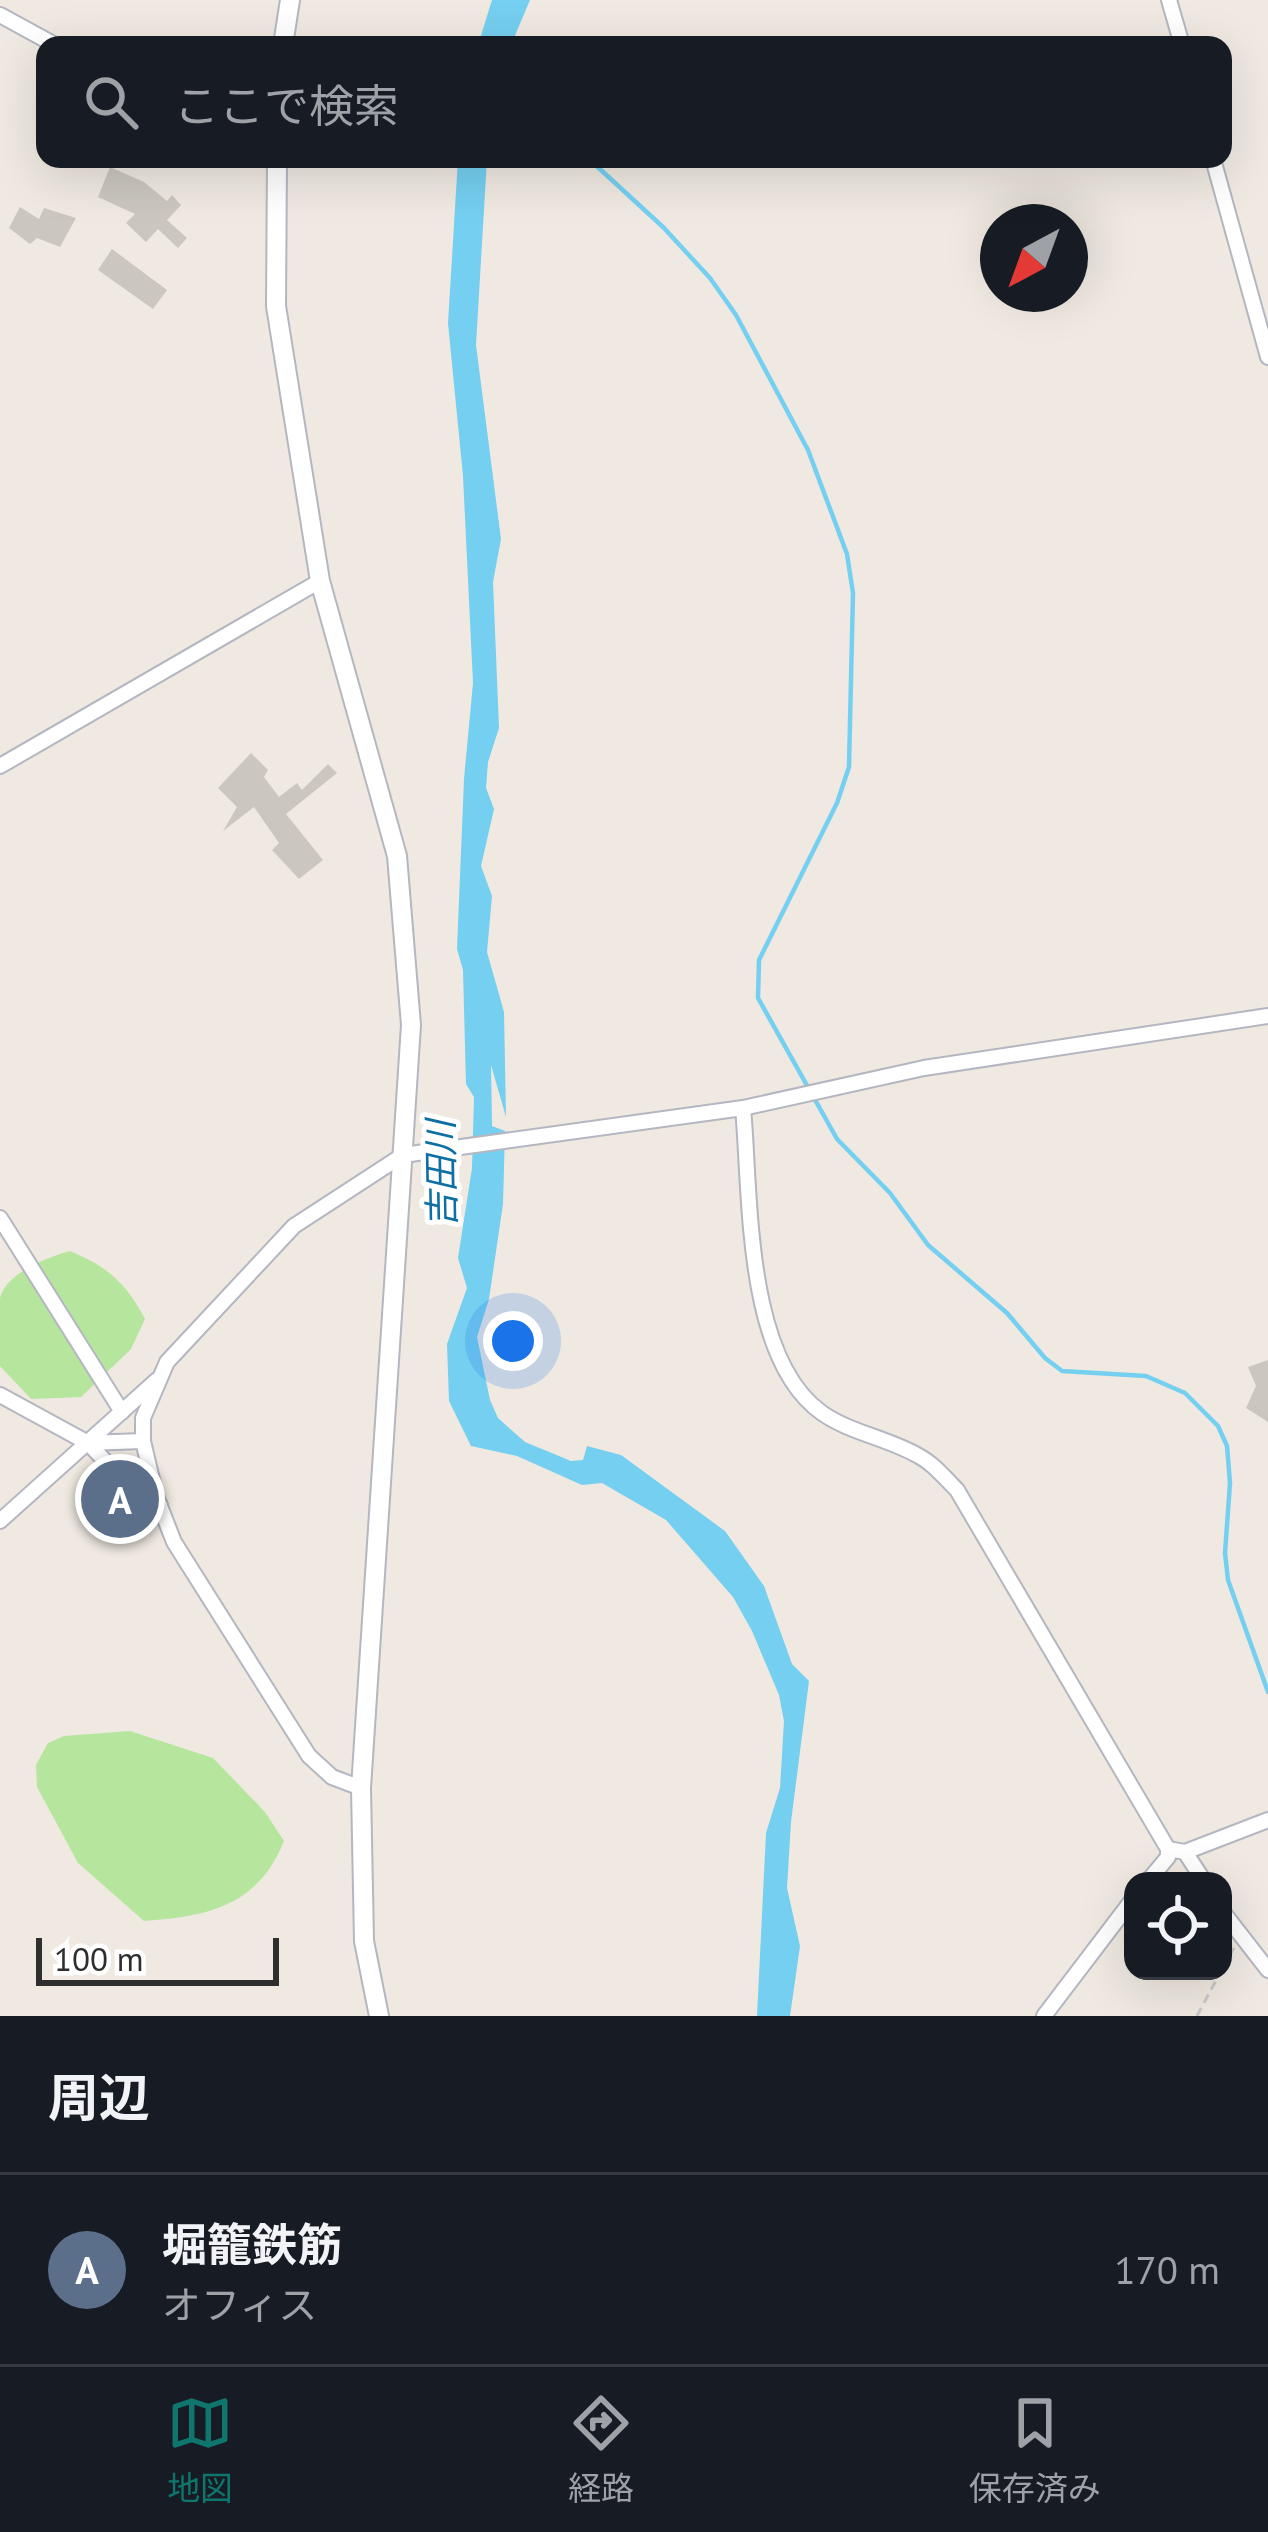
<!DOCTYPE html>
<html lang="ja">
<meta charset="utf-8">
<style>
:root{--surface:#171b24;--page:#242831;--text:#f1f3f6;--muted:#9ea1a6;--line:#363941;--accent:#0f766e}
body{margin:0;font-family:"PT Sans","Noto Sans JP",sans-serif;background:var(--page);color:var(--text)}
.controls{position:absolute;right:36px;bottom:36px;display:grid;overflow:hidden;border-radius:24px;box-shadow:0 12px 48px #0002}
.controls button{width:108px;height:108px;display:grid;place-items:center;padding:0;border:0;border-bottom:3px solid var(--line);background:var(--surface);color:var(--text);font:60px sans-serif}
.compass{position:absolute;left:980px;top:204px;width:108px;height:108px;border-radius:50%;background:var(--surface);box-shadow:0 12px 48px #0002;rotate:221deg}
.scale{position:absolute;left:36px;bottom:30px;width:243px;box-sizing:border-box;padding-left:12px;border:6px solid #2e2e2e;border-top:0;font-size:33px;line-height:42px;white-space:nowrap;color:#2e2e2e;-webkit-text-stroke:9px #fff;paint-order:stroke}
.you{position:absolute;left:513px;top:1341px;width:42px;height:42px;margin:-30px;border:9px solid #fff;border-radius:50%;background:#1a73e8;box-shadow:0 0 0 18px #1a73e833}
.badge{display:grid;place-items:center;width:78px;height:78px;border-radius:50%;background:var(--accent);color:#fff;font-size:39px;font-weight:700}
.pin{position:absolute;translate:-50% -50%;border:6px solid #fff;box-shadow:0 3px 12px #0006}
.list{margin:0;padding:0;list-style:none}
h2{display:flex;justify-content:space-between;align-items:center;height:156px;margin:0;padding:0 48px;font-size:51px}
h2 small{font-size:39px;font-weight:400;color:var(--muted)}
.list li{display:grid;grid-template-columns:78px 1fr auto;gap:36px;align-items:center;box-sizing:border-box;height:192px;padding:0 48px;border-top:3px solid var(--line)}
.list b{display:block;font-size:45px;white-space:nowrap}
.list p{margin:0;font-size:39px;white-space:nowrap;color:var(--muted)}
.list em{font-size:39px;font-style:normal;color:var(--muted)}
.icon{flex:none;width:66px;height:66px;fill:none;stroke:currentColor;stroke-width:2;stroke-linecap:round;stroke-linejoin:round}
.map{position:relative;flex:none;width:1268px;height:2016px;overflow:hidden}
.search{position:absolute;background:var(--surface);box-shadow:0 12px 48px #0002;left:36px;right:36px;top:36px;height:132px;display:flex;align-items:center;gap:30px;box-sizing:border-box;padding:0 42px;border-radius:24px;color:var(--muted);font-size:45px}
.sheet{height:348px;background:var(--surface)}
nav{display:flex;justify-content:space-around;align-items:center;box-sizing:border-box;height:168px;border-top:3px solid var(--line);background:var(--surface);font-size:33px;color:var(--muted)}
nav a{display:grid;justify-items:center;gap:6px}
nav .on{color:var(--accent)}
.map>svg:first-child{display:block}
.green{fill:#b6e59e}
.water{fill:#75cff0}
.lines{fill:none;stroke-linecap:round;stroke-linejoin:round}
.stream{stroke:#75cff0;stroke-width:4.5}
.building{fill:#cbc7bf}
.street-casing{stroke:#b4b7c1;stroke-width:18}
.secondary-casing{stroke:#b4b7c1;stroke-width:22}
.path{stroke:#c9c9c9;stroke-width:3;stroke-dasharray:9 6;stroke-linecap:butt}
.street{stroke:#fff;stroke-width:14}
.secondary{stroke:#fff;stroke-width:18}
.labels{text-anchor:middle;stroke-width:10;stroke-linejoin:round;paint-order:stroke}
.water-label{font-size:36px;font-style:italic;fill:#0d6fa3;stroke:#fff}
</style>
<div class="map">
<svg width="1268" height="2016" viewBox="0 0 1268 2016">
<rect width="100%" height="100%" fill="#efe9e1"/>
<g class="green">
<path d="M70,1251C108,1267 126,1283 145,1319L131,1349L81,1397L31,1399L0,1366C0,1345 0,1317 0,1298C6,1273 48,1257 70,1251Z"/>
<path d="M130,1731L213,1758L265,1812L284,1841C257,1907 208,1916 144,1921L78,1863L37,1787L36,1765L48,1743L64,1736Z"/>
</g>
<g class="water">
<path d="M492,0H530L511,45H478Z"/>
<path d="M458,159H487L476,345L501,539L493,582L499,728L488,762L486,788L494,809L481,866L492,896L487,952L504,1012L506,1117L491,1065L492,1126L505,1131L503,1204L489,1299L477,1337L490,1400L498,1418L525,1442L571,1461L583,1460L587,1446L621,1455L725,1531L764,1586L792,1664L809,1681L791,1822L787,1888L800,1946L790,2016H757L766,1833L780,1788L784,1721L779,1695L752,1631L733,1597L666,1520L602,1483L582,1485L517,1456L471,1446L449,1401L447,1344L467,1288L458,1258L472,1168L474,1097L466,1084L463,970L457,949L464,779L473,683L463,476L448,323Z"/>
</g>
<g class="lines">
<path class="stream" d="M589,159L663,227L710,278L736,315L808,450L847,554L853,593L849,767L837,803L759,960L758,998L837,1139L890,1193L928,1245L1007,1313L1045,1358L1062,1371L1146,1376L1185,1393L1218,1426L1227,1446L1230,1483L1225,1553L1228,1580L1268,1692"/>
</g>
<g class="building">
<path d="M110,167L144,182L167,201L172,195L181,205L167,220L187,238L178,248L158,229L146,242L126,223L135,214L98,197Z"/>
<path d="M20,207L39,219L44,208L76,218L60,247L37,238L30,244L9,228Z"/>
<path d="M112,249L167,290L153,309L98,270Z"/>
<path d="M251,753L268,770L264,777L279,797L297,783L302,790L328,764L337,773L286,814L323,860L299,879L272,850L279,843L254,807L223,831L237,807L218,788Z"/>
<path d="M1268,1360V1422L1246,1408L1256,1386L1248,1367Z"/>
</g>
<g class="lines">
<g class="street-casing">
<g id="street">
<path d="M1169,0L1182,45"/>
<path d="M0,15L55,45"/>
<path d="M1213,159L1268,357"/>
<path d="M0,766L320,581"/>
<path d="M743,1108C751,1194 744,1358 822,1413C849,1432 886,1438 915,1454C932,1462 944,1477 957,1490L1168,1849"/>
<path d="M0,1218L122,1412"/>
<path d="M0,1395L88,1443L143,1441"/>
<path d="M88,1443L144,1502L160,1505"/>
<path d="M0,1521L157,1380"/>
<path d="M361,1788L332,1777L309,1756L174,1542L156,1496L143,1441V1418L167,1362L294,1226L403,1155L743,1108L924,1068L1268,1016"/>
<path d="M1168,1849L1185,1852L1268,1820"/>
<path d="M1185,1852L1204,1881"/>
<path d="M1148,1881L1168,1857V1849"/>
<path d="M1223,1912L1268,1970"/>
<path d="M1044,2016L1133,1899"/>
</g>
</g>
<g class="secondary-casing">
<g id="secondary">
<path d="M283,45L290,0"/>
<path d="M277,159L276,306L320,581L397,856L411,1025L361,1788L364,1941L379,2016"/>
</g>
</g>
<g class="path">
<path d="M1223,1967L1234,1948"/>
<path d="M1197,2016L1221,1971"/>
</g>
<use href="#street" class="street"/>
<use href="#secondary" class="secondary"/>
</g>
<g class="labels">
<g class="water-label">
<text transform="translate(441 1174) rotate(-91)" y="13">吉田川</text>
</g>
</g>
</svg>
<div class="controls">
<button><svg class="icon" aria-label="locate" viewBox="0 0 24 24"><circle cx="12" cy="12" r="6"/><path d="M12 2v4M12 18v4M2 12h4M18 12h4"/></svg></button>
</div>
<svg class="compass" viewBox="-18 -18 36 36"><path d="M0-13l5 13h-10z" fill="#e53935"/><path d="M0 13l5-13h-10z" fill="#9ea1a6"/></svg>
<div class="scale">100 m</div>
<div class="you"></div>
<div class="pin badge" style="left:120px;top:1499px;background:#5c6f8a">A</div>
<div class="search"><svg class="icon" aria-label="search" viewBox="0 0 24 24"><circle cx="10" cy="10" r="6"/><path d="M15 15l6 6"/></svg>ここで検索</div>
</div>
<section class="sheet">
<h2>周辺<small></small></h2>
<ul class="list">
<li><span class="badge" style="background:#5c6f8a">A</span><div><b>堀籠鉄筋</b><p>オフィス</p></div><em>170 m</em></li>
</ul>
</section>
<nav>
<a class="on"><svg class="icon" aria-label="map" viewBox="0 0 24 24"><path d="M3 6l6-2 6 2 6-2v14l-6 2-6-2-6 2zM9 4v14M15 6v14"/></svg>地図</a>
<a><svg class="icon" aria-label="directions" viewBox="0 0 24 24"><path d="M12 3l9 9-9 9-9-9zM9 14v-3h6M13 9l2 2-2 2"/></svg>経路</a>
<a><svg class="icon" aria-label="saved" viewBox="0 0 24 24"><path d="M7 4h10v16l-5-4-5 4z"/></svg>保存済み</a>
</nav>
